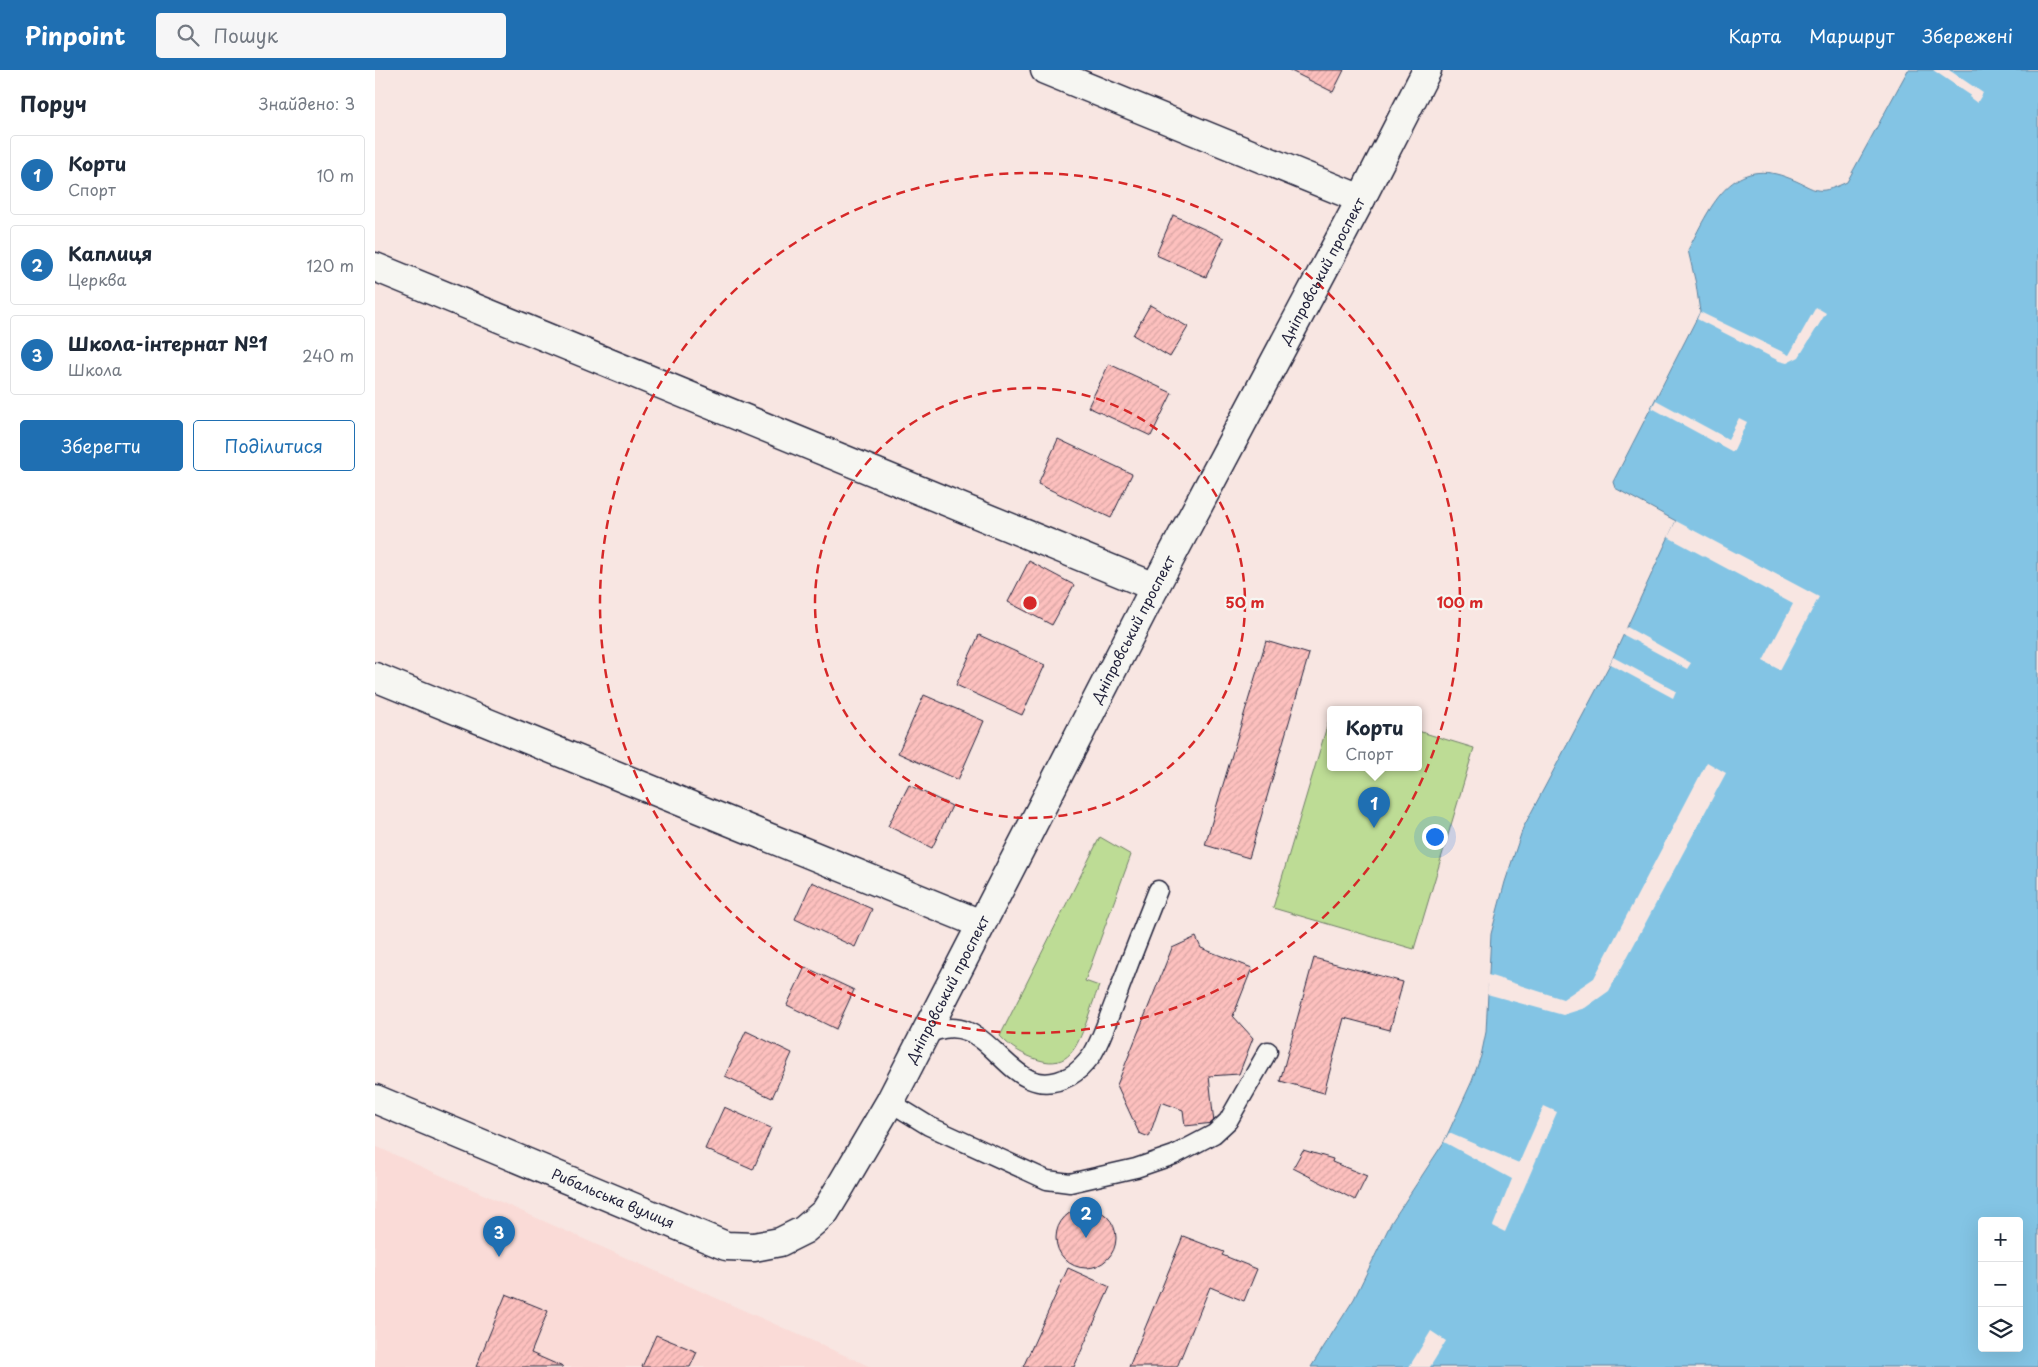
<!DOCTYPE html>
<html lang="uk">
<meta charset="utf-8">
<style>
:root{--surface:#fff;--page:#f6f6f7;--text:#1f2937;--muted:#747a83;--line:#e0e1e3;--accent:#1f6fb2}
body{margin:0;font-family:"Playpen Sans",sans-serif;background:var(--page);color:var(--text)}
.controls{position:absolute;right:15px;bottom:15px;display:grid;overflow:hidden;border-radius:5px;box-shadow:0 5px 20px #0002}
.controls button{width:45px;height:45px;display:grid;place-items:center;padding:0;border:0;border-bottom:1px solid var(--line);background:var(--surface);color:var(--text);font:25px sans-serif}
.you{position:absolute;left:1059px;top:766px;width:18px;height:18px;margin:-12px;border:4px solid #fff;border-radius:50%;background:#1a73e8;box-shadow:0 0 0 8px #1a73e833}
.badge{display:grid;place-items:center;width:32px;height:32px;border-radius:50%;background:var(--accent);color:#fff;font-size:16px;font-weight:700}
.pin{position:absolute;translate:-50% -41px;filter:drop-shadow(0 1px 2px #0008)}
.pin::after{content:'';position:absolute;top:26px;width:18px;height:15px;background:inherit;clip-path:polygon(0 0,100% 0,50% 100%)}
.popup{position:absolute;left:952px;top:636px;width:95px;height:65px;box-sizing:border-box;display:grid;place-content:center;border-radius:5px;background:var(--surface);filter:drop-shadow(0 1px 4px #0005);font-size:16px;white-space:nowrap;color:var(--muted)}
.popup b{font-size:19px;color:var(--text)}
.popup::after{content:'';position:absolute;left:50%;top:100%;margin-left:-10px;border:10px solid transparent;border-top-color:var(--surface)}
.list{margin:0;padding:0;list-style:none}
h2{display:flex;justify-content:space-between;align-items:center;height:65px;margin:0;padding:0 20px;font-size:21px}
h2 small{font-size:16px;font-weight:400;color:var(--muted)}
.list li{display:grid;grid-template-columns:32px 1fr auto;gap:15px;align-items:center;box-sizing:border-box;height:80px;margin:0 10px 10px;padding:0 10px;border:1px solid var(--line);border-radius:5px}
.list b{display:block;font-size:19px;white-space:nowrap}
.list p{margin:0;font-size:16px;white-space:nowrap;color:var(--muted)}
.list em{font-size:16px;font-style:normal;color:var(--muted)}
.actions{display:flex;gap:10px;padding:15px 20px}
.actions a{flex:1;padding:11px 0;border:1px solid var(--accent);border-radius:5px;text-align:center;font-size:18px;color:var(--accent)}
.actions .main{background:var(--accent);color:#fff}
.icon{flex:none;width:28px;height:28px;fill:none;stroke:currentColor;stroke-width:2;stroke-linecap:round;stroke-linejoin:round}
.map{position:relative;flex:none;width:1663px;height:1297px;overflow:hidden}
header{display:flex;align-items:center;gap:30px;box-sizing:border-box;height:70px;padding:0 25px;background:var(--accent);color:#fff}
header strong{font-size:24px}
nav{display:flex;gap:28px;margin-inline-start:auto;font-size:18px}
.search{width:350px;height:45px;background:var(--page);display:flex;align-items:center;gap:12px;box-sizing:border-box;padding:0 18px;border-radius:5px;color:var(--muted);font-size:19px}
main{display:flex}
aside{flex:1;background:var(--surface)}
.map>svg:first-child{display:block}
.built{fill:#fadbd7}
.grass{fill:#bddc95;stroke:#707f68}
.water{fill:#83c4e4;stroke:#5c83a0;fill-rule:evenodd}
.pier{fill:#f8e6e2}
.building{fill:url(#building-hatch);stroke:#22223b}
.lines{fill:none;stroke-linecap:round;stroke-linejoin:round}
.service-casing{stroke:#22223b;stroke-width:21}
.minor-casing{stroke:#22223b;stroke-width:31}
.service{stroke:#f6f6f2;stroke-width:18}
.minor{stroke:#f6f6f2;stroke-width:28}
.ring{fill:none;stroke:#d62828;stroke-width:2.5;stroke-dasharray:9 6}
.labels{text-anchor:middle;stroke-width:4.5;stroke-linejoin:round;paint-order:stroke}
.street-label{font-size:14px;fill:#22223b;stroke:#f6f6f2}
.centre{fill:#d62828;stroke:#f6f6f2;stroke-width:2.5}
.ring-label{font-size:15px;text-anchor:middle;font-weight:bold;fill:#d62828;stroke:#f6f6f2;stroke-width:4.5;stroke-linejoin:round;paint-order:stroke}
</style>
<header>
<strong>Pinpoint</strong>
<div class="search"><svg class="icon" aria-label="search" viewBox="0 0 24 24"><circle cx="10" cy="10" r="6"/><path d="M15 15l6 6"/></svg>Пошук</div>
<nav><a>Карта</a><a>Маршрут</a><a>Збережені</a></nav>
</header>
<main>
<aside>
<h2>Поруч<small>Знайдено: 3</small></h2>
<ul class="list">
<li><span class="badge">1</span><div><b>Корти</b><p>Спорт</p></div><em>10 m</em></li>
<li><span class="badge">2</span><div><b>Каплиця</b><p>Церква</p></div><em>120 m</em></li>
<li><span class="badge">3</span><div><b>Школа-інтернат №1</b><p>Школа</p></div><em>240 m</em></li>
</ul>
<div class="actions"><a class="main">Зберегти</a><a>Поділитися</a></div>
</aside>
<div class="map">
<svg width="1663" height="1297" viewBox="0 0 1663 1297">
<defs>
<pattern id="building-hatch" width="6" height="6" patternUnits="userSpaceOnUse" patternTransform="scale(1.25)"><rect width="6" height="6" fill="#fdc0be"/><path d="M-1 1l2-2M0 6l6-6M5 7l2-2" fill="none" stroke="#d9a5a4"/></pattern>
</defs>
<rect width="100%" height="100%" fill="#f8e6e2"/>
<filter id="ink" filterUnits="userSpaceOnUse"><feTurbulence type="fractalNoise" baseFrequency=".02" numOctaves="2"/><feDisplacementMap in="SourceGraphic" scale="10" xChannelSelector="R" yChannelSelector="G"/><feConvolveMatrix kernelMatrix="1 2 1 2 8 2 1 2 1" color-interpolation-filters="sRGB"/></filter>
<g filter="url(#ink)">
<path class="built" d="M0,1076L496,1297H0Z"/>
<g class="grass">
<path d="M955,646V697H1043V661L1099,678L1039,879L898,838Z"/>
<path d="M725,767L756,785L710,911L724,916C719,929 715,941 711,953C702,976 694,999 664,990C648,985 636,978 625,966Z"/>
</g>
<path class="water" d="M1533,0H1663V1297H936L979,1229L1016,1153L1069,1072L1097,1011L1106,986L1111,962L1116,864L1130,812L1148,758L1235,594L1301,451L1240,418L1238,412L1325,242L1321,214L1313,180C1334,140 1355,86 1411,107C1442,118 1438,128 1472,112ZM1607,1151H1644V1278H1607Z"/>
<g class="pier">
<path d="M1558,0H1574L1608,23L1602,33L1594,27L1595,25Z"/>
<path d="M1441,237L1451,243L1424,287L1412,293L1404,291L1322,249L1325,242L1414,285Z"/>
<path d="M1281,330L1353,369L1364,348L1372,352L1358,382L1277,338Z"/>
<path d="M1301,451L1444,527L1405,600L1388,591L1418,534L1293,467Z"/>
<path d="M1252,557L1316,593L1312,599L1247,564Z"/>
<path d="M1238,587L1301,621L1298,628L1235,594Z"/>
<path d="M1332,692L1351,703L1234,921L1210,938L1188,945L1112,924L1113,905L1188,929L1219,908Z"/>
<path d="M1169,1036L1182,1042L1130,1162L1118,1156L1137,1109L1069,1072L1074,1063L1144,1093Z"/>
<path d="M1056,1261L1071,1271L1055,1297H1034Z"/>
</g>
<g class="building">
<path d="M914,0H969L958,22Z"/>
<path d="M798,145L849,168L831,207L781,185Z"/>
<path d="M775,235L813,257L795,287L758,265Z"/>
<path d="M734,294L797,323L776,366L713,337Z"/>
<path d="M683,369L757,404L736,448L663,414Z"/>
<path d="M654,491L699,515L677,555L633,532Z"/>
<path d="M604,565L670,595L647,645L581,615Z"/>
<path d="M891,571L934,584L874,788L830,775Z"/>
<path d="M549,625L609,651L583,710L523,683Z"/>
<path d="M534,715L577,736L557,778L513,756Z"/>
<path d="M437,812L497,839L480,877L420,849Z"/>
<path d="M821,867L826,878L877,898L858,946L878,968L864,1004L834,1006L839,1053L810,1056L808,1040L786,1032L774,1067L764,1063L742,1015L797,878Z"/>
<path d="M939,888L1028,912L1015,960L969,948L949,1023L905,1011Z"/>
<path d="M430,897L479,920L461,959L412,935Z"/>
<path d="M371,961L417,983L397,1028L350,1006Z"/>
<path d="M349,1037L396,1058L378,1100L330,1079Z"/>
<path d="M928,1080L958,1089L957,1092L992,1106L980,1130L918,1098Z"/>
<circle cx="711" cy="1168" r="30"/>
<path d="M808,1166L849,1182L847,1185L882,1199L869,1231L835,1217L802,1297H754Z"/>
<path d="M693,1198L735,1217L699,1297H648Z"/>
<path d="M131,1224L173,1241L156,1283L188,1297H101Z"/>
<path d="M281,1265L322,1282L315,1297H267Z"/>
</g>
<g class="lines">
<g class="service-casing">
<g id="service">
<path d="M549,966C618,928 630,1041 695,1006C704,1001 711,993 717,985C728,967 734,945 742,926C755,890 769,855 783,820"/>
<path d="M515,1032L554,1056L672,1110L695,1113L761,1098L799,1085L839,1064L853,1051L893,981"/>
</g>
</g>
<g class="minor-casing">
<g id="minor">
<path d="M670,0L986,129"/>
<path d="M0,197L780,517"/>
<path d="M0,607L606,854"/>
<path id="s1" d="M0,1029L351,1176L379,1177L405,1172L429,1160L450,1142L464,1119L515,1032L780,517L986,129L1052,0"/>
</g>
</g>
<use href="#service" class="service"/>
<use href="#minor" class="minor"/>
</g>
</g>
<g class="ring">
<circle cx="655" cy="533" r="215"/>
<circle cx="655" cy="533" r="430"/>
</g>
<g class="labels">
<g class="street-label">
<text dy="5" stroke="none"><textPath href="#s1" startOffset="1554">Дніпровський проспект</textPath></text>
<text dy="5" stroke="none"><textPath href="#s1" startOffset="1149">Дніпровський проспект</textPath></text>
<text dy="5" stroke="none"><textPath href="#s1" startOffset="744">Дніпровський проспект</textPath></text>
<text dy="5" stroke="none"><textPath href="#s1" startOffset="258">Рибальська вулиця</textPath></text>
</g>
</g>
<circle cx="655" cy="533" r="8" class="centre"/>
<g class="ring-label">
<text x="870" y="538">50 m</text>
<text x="1085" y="538">100 m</text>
</g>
</svg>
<div class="controls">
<button>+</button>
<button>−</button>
<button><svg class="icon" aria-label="layers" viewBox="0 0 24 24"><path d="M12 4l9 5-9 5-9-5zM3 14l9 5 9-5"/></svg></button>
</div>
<div class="you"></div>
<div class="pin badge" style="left:999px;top:758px">1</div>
<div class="popup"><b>Корти</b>Спорт</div>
<div class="pin badge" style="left:711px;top:1168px">2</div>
<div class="pin badge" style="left:124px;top:1187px">3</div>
</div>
</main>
